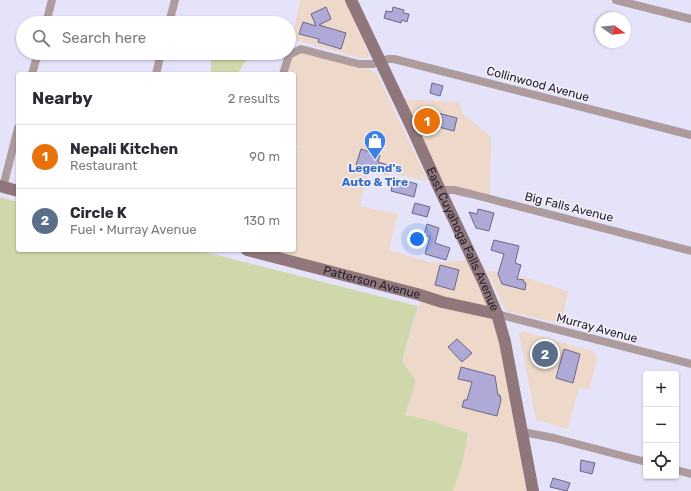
<!DOCTYPE html>
<meta charset="utf-8">
<style>
:root{--surface:#fff;--page:#f7f7f7;--text:#2b2b33;--muted:#7c7c81;--line:#e1e1e2;--accent:#db2777}
body{margin:0;font-family:Rubik,sans-serif;background:var(--page);color:var(--text)}
.controls{position:absolute;right:12px;bottom:12px;display:grid;overflow:hidden;border-radius:4px;box-shadow:0 1px 3px #0004}
.controls button{width:36px;height:36px;display:grid;place-items:center;padding:0;border:0;border-bottom:1px solid var(--line);background:var(--surface);color:var(--text);font:20px sans-serif}
.compass{position:absolute;left:595px;top:12px;width:36px;height:36px;border-radius:50%;background:var(--surface);box-shadow:0 1px 3px #0004;rotate:104deg}
.you{position:absolute;left:417px;top:239px;width:14px;height:14px;margin:-10px;border:3px solid #fff;border-radius:50%;background:#1a73e8;box-shadow:0 0 0 6px #1a73e833}
.badge{display:grid;place-items:center;width:26px;height:26px;border-radius:50%;background:var(--accent);color:#fff;font-size:13px;font-weight:700}
.pin{position:absolute;translate:-50% -50%;border:2px solid #fff;box-shadow:0 1px 4px #0006}
.list{margin:0;padding:0;list-style:none}
h2{display:flex;justify-content:space-between;align-items:center;height:52px;margin:0;padding:0 16px;font-size:17px}
h2 small{font-size:13px;font-weight:400;color:var(--muted)}
.list li{display:grid;grid-template-columns:26px 1fr auto;gap:12px;align-items:center;box-sizing:border-box;height:64px;padding:0 16px;border-top:1px solid var(--line)}
.list b{display:block;font-size:15px;white-space:nowrap}
.list p{margin:0;font-size:13px;white-space:nowrap;color:var(--muted)}
.list em{font-size:13px;font-style:normal;color:var(--muted)}
.icon{flex:none;width:22px;height:22px;fill:none;stroke:currentColor;stroke-width:2;stroke-linecap:round;stroke-linejoin:round}
.map{position:relative;flex:none;width:691px;height:491px;overflow:hidden}
.search{position:absolute;background:var(--surface);box-shadow:0 1px 3px #0004;left:16px;top:16px;width:280px;height:44px;display:flex;align-items:center;gap:10px;box-sizing:border-box;padding:0 14px;border-radius:22px;color:var(--muted);font-size:15px}
.panel{position:absolute;background:var(--surface);box-shadow:0 1px 3px #0004;left:16px;top:72px;width:280px;height:180px;border-radius:4px}
.map>svg:first-child{display:block}
.commercial{fill:#edd8ca}
.green{fill:#ced8ab}
.building{fill:#afa9d8;stroke:#6b6786}
.lines{fill:none;stroke-linecap:round;stroke-linejoin:round}
.street{stroke:#ad9b9e;stroke-width:8}
.secondary{stroke:#91777b;stroke-width:12}
.labels{text-anchor:middle;stroke-width:3;stroke-linejoin:round;paint-order:stroke}
.street-label{font-size:12px;fill:#23212e;stroke:#f3f2fa}
.shop-label{font-size:12px;font-weight:bold;fill:#366cbe;stroke:#f3f2fa}
</style>
<div class="map">
<svg width="691" height="491" viewBox="0 0 691 491">
<rect width="100%" height="100%" fill="#e5e3f9"/>
<g class="commercial">
<path d="M300,0H345L370,57L361,58L292,39Z"/>
<path d="M302,53L355,65L376,72L428,181L390,173L389,176L368,170L360,206L398,214L389,250L433,263L470,260L494,312L257,250H294V146L315,152L294,145V74H287L292,55Z"/>
<path d="M401,99L459,102L463,114L491,137L490,197L442,188Z"/>
<path d="M486,270L523,277L568,291L562,324L506,311Z"/>
<path d="M422,295L497,314L533,491H453L462,464L468,433L428,420L405,416L416,381L402,362Z"/>
<path d="M523,331L595,352L597,360L589,390L579,387L568,429L536,420L519,334Z"/>
</g>
<g class="green">
<path d="M213,53H246L247,59L237,74H211V62Z"/>
<path d="M0,197L18,202V250H197L418,306L402,361L416,381L405,415L428,420L468,433L462,464L453,491H0Z"/>
</g>
<g class="building">
<path d="M326,7L331,19L319,25L346,33L341,49L318,42L319,39L299,34L303,22L316,26L311,14Z"/>
<path d="M393,7L404,10L403,13L409,14L407,22L402,20L401,23L384,18L386,11L392,12Z"/>
<path d="M432,83L443,86L440,96L430,93Z"/>
<path d="M419,108L457,118L454,131L427,124Z"/>
<path d="M361,149L380,155L378,162L388,165L386,173L356,165Z"/>
<path d="M394,178L417,184L414,197L391,191Z"/>
<path d="M415,203L430,207L427,217L412,213Z"/>
<path d="M478,209L494,213L489,231L476,228L469,212L477,214Z"/>
<path d="M427,224L439,228L435,243L450,248L446,260L425,254L430,237L424,235Z"/>
<path d="M494,240L519,246L515,263L521,265L517,279L524,280L523,282L526,283L525,290L502,284L498,274L504,254L491,250Z"/>
<path d="M440,265L459,270L454,290L435,285Z"/>
<path d="M457,339L472,353L462,362L448,347Z"/>
<path d="M564,349L580,354L573,383L556,378Z"/>
<path d="M461,367L495,376L498,395H500L501,400L497,416L462,407L464,400H467L472,382L458,379Z"/>
<path d="M581,460L595,463L592,474L580,471Z"/>
<path d="M553,478L570,483L567,491L550,487Z"/>
</g>
<g class="lines">
<g class="street">
<path d="M616,0L691,19"/>
<path d="M46,23L52,0"/>
<path d="M169,23L175,0"/>
<path d="M32,74L38,53"/>
<path d="M156,74L161,53"/>
<path d="M283,74L289,55L301,49L359,64H373L388,59H394L691,135"/>
<path d="M3,187L18,128"/>
<path d="M440,190H454L471,194L691,251"/>
<path d="M497,314L691,364"/>
<path d="M523,432L554,438L646,462"/>
<path d="M676,470L691,474"/>
</g>
<g class="secondary">
<path id="s1" d="M351,0L411,126L440,190L483,281L497,314L505,342L533,491"/>
<path d="M0,186L18,191"/>
<path id="s2" d="M247,250L417,294L442,302L497,314"/>
</g>
</g>
<defs>
<g id="shop-pin" transform="scale(1.15)"><path d="M0 17L-7.5 6A9.5 9.5 0 1 1 7.5 6Z" fill="#3f7fe0" stroke="#f3f2fa"/><path d="M-5-2.5h2.3a2.7 3.5 0 0 1 5.4 0H5L5.5 6h-11ZM-1.5-2.5h3a1.5 2.3 0 0 0-3 0Z" fill="#fff"/></g>
</defs>
<g fill-rule="evenodd">
<use href="#shop-pin" x="375" y="141"/>
</g>
<g class="labels">
<g class="street-label">
<text transform="translate(538 84) rotate(15)" y="4">Collinwood Avenue</text>
<text transform="translate(569 207) rotate(14)" y="4">Big Falls Avenue</text>
<text dy="4" stroke="none"><textPath href="#s1" startOffset="264">East Cuyahoga Falls Avenue</textPath></text>
<text dy="4" stroke="none"><textPath href="#s2" startOffset="129">Patterson Avenue</textPath></text>
<text transform="translate(597 328) rotate(15)" y="4">Murray Avenue</text>
</g>
<g class="shop-label">
<text x="375" y="172">Legend's<tspan x="375" dy="14">Auto &amp; Tire</tspan></text>
</g>
</g>
</svg>
<div class="controls">
<button>+</button>
<button>−</button>
<button><svg class="icon" aria-label="locate" viewBox="0 0 24 24"><circle cx="12" cy="12" r="6"/><path d="M12 2v4M12 18v4M2 12h4M18 12h4"/></svg></button>
</div>
<svg class="compass" viewBox="-18 -18 36 36"><path d="M0-13l5 13h-10z" fill="#e53935"/><path d="M0 13l5-13h-10z" fill="#7c7c81"/></svg>
<div class="you"></div>
<div class="pin badge" style="left:427px;top:121px;background:#e8710a">1</div>
<div class="pin badge" style="left:545px;top:354px;background:#5c6f8a">2</div>
<div class="search"><svg class="icon" aria-label="search" viewBox="0 0 24 24"><circle cx="10" cy="10" r="6"/><path d="M15 15l6 6"/></svg>Search here</div>
<section class="panel">
<h2>Nearby<small>2 results</small></h2>
<ul class="list">
<li><span class="badge" style="background:#e8710a">1</span><div><b>Nepali Kitchen</b><p>Restaurant</p></div><em>90 m</em></li>
<li><span class="badge" style="background:#5c6f8a">2</span><div><b>Circle K</b><p>Fuel · Murray Avenue</p></div><em>130 m</em></li>
</ul>
</section>
</div>
